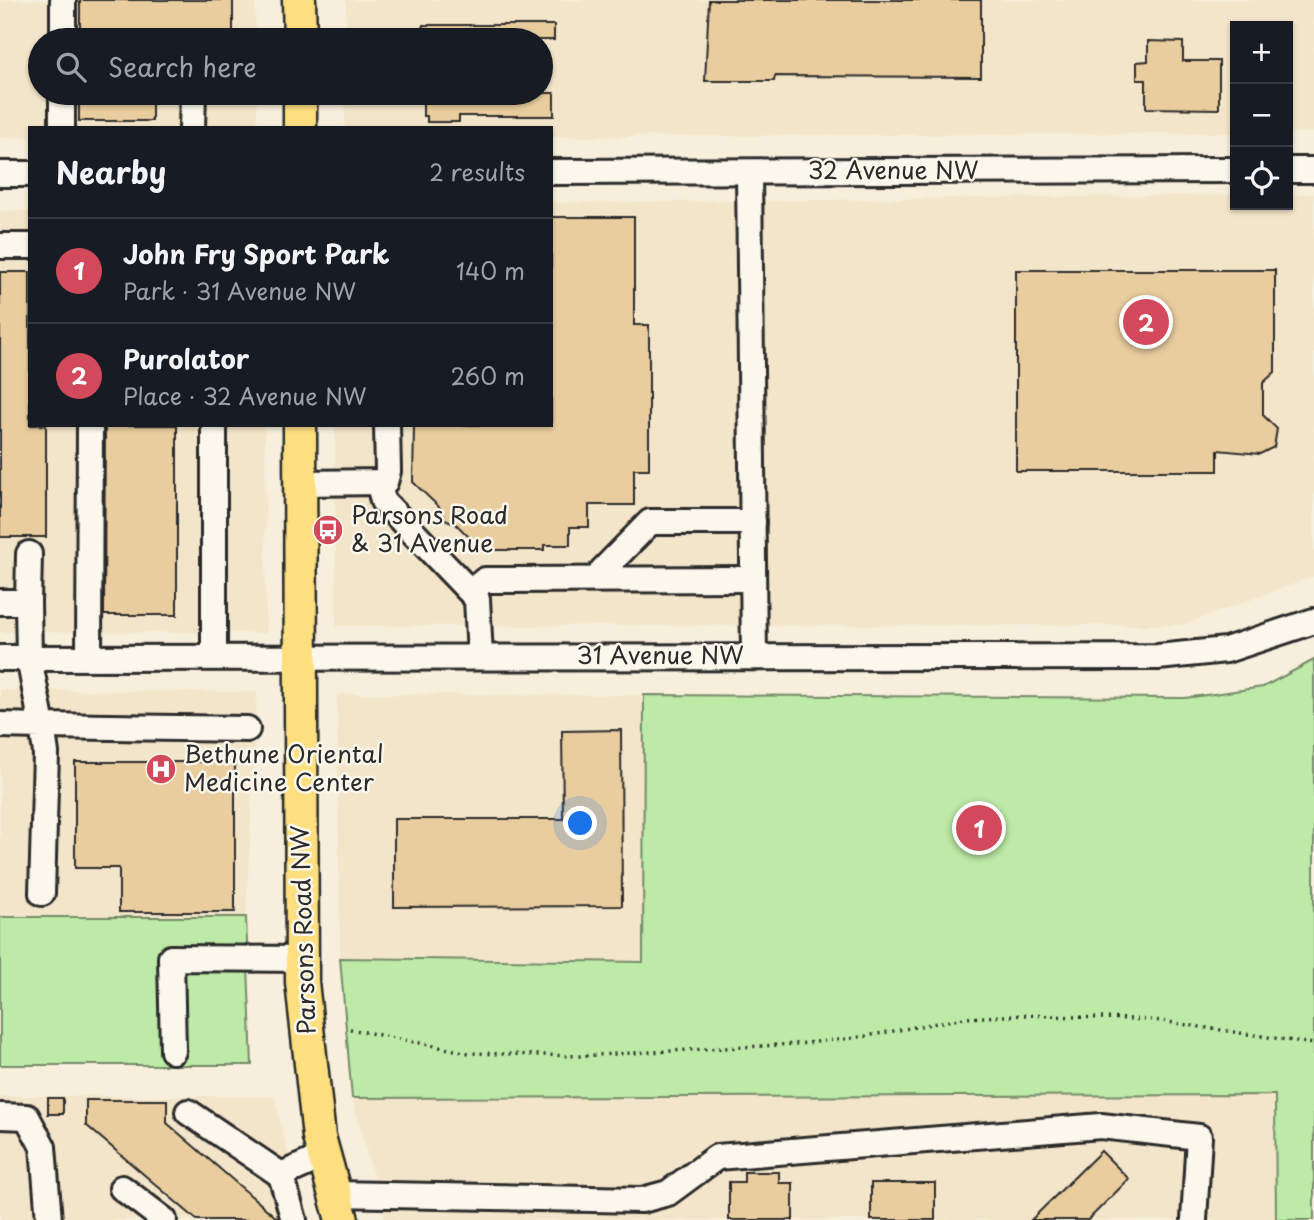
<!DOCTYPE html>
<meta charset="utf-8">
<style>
:root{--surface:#171b24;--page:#20242c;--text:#f1f3f6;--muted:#9ea1a6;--line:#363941;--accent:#d1495b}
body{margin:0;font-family:"Playpen Sans",sans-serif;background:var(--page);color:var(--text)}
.controls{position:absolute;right:21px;top:21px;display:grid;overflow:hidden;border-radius:0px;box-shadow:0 2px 5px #0004}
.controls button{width:63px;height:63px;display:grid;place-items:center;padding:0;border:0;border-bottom:2px solid var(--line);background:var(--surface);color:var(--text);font:35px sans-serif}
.you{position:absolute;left:581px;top:824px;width:24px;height:24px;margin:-18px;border:5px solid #fff;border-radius:50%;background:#1a73e8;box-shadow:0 0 0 10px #1a73e833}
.badge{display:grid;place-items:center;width:46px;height:46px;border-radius:50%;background:var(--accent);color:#fff;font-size:23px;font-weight:700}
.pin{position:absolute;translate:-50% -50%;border:4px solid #fff;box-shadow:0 2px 7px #0006}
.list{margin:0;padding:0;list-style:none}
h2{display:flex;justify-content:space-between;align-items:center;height:91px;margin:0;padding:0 28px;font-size:30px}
h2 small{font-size:23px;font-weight:400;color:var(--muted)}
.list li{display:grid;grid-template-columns:46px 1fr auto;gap:21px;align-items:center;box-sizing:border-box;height:105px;padding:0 28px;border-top:2px solid var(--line)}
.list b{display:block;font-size:26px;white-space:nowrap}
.list p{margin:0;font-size:23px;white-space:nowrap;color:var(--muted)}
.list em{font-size:23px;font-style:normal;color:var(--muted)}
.icon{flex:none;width:38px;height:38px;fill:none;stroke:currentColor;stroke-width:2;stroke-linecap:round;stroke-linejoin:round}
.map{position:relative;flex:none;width:1314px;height:1220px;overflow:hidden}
.search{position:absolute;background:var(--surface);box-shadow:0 2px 5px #0004;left:28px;top:28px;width:525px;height:77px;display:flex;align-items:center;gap:18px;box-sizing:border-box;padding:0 24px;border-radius:38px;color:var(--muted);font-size:26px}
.panel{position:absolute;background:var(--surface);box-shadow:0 2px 5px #0004;left:28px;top:126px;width:525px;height:301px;border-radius:0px}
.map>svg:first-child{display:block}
.built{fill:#f3e5c9}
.green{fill:#bdeaa7;stroke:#748a69;stroke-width:2}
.building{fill:#e9cd9e;stroke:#2b2b2b;stroke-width:2}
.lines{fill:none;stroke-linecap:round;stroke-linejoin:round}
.minor-casing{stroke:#2b2b2b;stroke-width:30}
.major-casing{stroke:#2b2b2b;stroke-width:37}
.path{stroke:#2b2b2b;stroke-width:3.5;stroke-dasharray:2 5;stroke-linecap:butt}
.minor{stroke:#fbf7ec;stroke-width:24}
.major{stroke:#fedf80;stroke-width:32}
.labels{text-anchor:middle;stroke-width:5;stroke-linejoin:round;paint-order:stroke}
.street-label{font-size:24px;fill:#2b2b2b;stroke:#fbf7ec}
.poi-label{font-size:24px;fill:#2b2b2b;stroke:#fbf7ec;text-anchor:start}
</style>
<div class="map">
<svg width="1314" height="1220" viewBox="0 0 1314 1220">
<rect width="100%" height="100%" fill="#f7efdc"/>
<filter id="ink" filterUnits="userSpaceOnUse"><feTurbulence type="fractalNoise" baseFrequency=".0143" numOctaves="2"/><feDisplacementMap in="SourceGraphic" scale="14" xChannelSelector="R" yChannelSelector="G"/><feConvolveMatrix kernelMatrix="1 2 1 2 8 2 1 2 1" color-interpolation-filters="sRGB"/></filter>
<g filter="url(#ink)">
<g class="built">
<path d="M0,0H255L256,40H40V93H257V128H30V137L0,138Z"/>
<path d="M346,0H1314V132H1288V26H1235V133L551,137V128H345V93H541V40H346Z"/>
<path d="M1314,194V576L1183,625L336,626L335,425H551V203L1235,195V205H1288V195Z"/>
<path d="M0,211H30V425H265L266,633L0,632Z"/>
<path d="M0,690L257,692L246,917H0Z"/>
<path d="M337,694L644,695L643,962L340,958Z"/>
<path d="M1276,1095V1220H385L352,1098Z"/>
<path d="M0,1096H274L304,1220H0Z"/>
</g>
<g class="green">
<path d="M1314,660V1220H1276L1275,1095L352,1098L340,958L643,962L644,695L1185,698L1263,687Z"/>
<path d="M0,917H246L252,1065H0Z"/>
</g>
<g class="building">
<rect x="80" y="0" width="153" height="40"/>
<path d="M709,0H981V77L775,76L774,81H705Z"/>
<rect x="423" y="25" width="131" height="15"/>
<path d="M1148,41L1183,42V61H1219V109L1146,108V80H1137V62L1148,61Z"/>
<rect x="79" y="93" width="73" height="28"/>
<path d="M423,93H554V116H459V122H427V116H423Z"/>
<path d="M551,217H634V325H649V469H634V505H589V527H570V545H544V550H482L456,524L445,519L440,508L413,482L414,425H551Z"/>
<path d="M1016,270H1275V372L1263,383V415L1277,429L1274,447L1260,454L1218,450V471H1016Z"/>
<path d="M0,272H30V425H46V537H0Z"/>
<path d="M105,425H177V615H104Z"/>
<path d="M621,730L622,906L394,907V819H563L562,731Z"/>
<path d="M75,762H235V912H119V868H75Z"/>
<rect x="48" y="1098" width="15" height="16"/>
<path d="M86,1100H167V1123L279,1220H197L86,1125Z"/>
<path d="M1101,1151L1129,1179L1088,1220H1031Z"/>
<path d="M744,1172H779V1183H793V1220H729V1182H744Z"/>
<rect x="871" y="1183" width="64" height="37"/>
</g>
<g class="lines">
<g class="minor-casing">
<g id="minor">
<path d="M63,40V0"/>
<path d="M62,128V93"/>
<path d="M192,128L193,93"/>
<path d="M1288,170H1314"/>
<path d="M551,172L1235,170"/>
<path d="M749,172L754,657"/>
<path d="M0,174H30"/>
<path d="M0,246H30"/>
<path d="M214,425V657"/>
<path d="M300,483L385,482L388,471L387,425"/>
<path d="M379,484L383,501L477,599L480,656"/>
<path d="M601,579L602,571L650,522H753"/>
<path d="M471,591L485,580L753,579"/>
<path d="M0,602H28L29,658L42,726L247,729"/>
<path d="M28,602L29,554"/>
<path d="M89,657L90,425"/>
<path d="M0,658L1158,657L1226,650L1314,621"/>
<path d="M0,725L42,726L46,753L42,893"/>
<path d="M173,1051L171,958L301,959"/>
<path d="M188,1112L281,1175L324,1156"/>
<path d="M0,1116L27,1117L43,1147L49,1220"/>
<path d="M281,1175L294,1220"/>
<path d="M122,1188L164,1220"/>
<path d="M334,1194L642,1200L668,1193L717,1157L1101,1126L1199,1137L1194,1220"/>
</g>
</g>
<g class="major-casing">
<g id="major">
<path d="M299,0L300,40"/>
<path d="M300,128V93"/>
<path d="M300,425L302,982L319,1137L342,1220"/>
</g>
</g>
<path class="path" d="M350,1029L469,1053L579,1056L797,1044L861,1037L964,1018L1025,1015L1154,1020L1314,1044"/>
<use href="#minor" class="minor"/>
<use href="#major" class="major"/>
</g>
</g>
<defs>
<g id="bus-disc" transform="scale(1.575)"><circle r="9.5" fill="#d1495b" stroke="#fbf7ec"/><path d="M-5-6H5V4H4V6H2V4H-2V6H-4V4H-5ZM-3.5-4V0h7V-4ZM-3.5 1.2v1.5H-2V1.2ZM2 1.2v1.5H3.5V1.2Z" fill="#fff"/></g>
<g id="hospital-disc" transform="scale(1.575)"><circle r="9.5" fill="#d1495b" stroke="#fbf7ec"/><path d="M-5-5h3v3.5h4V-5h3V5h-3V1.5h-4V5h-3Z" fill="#fff"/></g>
</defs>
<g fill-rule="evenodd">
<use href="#bus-disc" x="328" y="530"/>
<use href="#hospital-disc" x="161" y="769"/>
</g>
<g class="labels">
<g class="street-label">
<text x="893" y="179">32 Avenue NW</text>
<text x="660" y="664">31 Avenue NW</text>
<text transform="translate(304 930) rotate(-92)" y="8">Parsons Road NW</text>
</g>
<g class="poi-label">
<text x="351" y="524">Parsons Road<tspan x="351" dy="28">&amp; 31 Avenue</tspan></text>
<text x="184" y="763">Bethune Oriental<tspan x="184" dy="28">Medicine Center</tspan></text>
</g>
</g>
</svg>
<div class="controls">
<button>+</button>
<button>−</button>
<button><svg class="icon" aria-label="locate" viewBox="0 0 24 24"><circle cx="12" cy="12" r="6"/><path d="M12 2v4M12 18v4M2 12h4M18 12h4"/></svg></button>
</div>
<div class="you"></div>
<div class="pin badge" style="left:979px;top:828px">1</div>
<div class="pin badge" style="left:1146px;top:322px">2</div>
<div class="search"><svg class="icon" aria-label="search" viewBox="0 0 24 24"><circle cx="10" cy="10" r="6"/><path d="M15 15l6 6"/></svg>Search here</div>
<section class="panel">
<h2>Nearby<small>2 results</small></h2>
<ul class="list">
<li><span class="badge">1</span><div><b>John Fry Sport Park</b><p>Park · 31 Avenue NW</p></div><em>140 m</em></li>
<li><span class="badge">2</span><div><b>Purolator</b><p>Place · 32 Avenue NW</p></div><em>260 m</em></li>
</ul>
</section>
</div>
